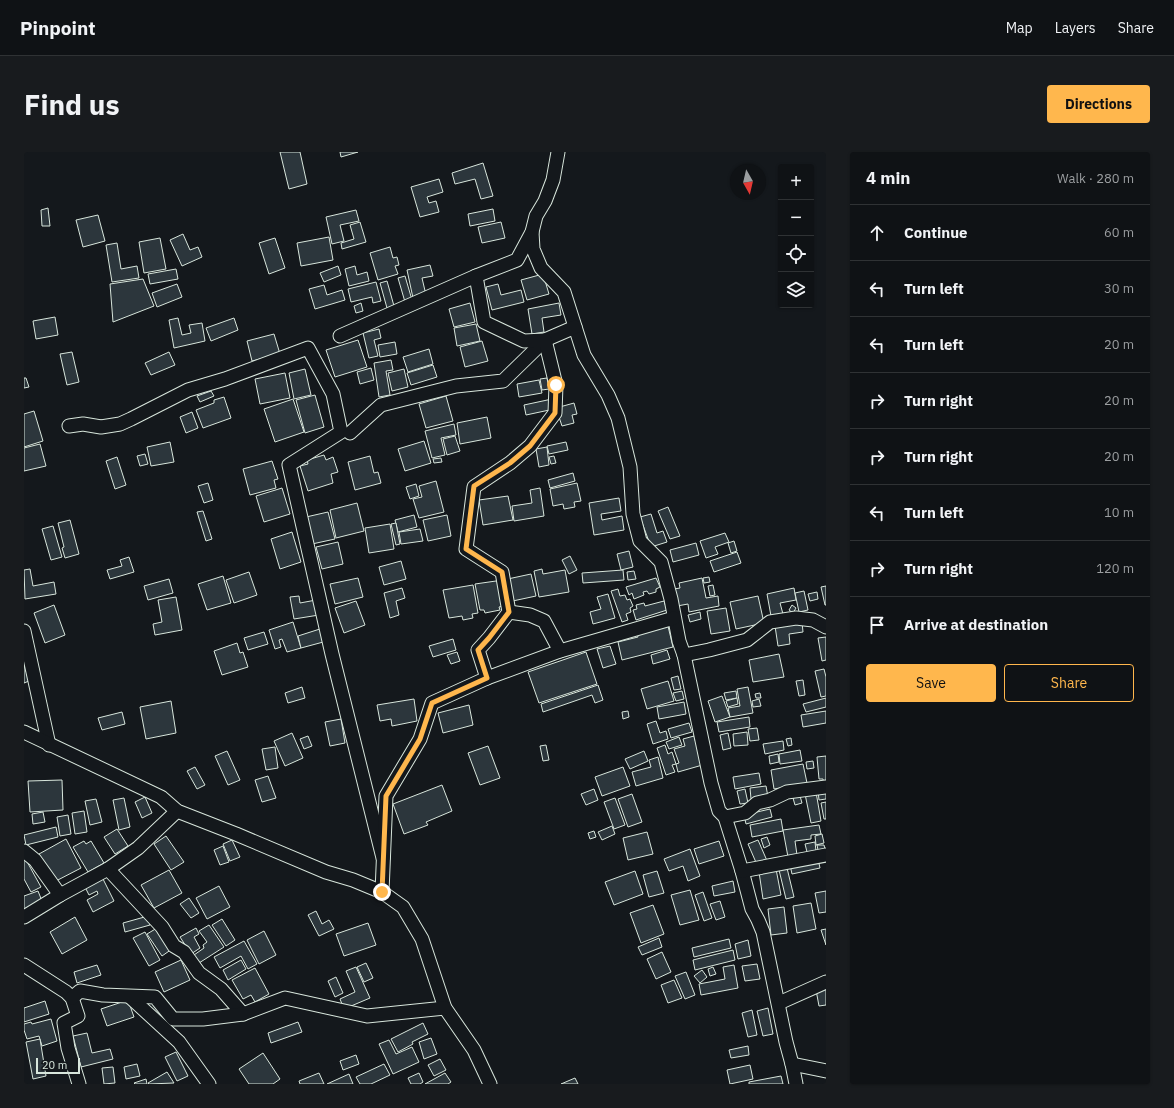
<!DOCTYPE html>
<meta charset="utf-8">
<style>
:root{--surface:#0f1215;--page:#181b1e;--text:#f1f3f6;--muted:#9b9ea0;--line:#2f3234;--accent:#ffb74d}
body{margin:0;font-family:"IBM Plex Sans",sans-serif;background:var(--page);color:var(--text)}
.controls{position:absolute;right:12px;top:12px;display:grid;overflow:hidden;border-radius:4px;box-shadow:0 1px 3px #0004}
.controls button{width:36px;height:36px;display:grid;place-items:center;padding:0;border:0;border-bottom:1px solid var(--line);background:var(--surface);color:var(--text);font:20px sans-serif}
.compass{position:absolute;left:706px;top:12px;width:36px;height:36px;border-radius:50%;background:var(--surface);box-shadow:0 1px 3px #0004;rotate:172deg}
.scale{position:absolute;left:12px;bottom:10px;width:44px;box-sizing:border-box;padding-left:4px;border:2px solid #d8e6dc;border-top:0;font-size:11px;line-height:14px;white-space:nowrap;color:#d8e6dc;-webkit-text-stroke:3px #14181c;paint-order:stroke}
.stop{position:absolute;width:12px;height:12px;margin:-9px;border:3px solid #ffb74d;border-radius:50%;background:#fff}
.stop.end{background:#ffb74d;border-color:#fff;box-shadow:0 1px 4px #0008}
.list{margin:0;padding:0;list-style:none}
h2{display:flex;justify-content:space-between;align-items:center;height:52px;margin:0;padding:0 16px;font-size:17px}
h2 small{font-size:13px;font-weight:400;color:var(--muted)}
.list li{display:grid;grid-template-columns:26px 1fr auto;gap:12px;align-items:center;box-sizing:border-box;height:56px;padding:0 16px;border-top:1px solid var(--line)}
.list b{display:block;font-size:15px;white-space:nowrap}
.list em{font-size:13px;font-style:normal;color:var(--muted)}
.actions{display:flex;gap:8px;padding:12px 16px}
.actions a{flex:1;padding:9px 0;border:1px solid var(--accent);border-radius:4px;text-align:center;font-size:14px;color:var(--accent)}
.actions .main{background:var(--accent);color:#111}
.icon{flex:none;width:22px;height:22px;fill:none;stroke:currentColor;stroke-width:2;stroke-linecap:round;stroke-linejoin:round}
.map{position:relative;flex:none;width:802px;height:932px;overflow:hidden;border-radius:4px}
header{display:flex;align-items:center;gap:24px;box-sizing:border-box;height:56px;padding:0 20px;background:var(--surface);border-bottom:1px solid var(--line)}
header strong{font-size:19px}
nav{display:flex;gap:22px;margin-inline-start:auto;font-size:14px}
.intro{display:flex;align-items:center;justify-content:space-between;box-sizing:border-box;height:96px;padding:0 24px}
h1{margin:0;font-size:28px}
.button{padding:10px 18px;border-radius:4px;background:var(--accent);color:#111;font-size:14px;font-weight:700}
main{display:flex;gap:24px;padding:0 24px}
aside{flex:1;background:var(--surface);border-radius:4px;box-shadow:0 1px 3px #0004}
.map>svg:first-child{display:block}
.building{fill:#2c363c;stroke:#d8e6dc}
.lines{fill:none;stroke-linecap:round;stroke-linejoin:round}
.minor-casing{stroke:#d8e6dc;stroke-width:15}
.minor{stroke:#14181c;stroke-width:13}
.route{stroke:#ffb74d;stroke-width:5}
</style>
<header>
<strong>Pinpoint</strong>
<nav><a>Map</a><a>Layers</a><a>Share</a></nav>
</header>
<div class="intro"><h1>Find us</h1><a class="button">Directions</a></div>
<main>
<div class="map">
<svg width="802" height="932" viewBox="0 0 802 932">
<rect width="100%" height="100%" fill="#14181c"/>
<g class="building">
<path d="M256,0H276L283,32L265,37Z"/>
<path d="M316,0H334L317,5Z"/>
<path d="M459,11L469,44L457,47L451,27L431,32L428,21Z"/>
<path d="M415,27L419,40L403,45L405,51L412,49L415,60L396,65L387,35Z"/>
<path d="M24,56L26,74H18L17,58Z"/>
<path d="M469,57L471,69L446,74L444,62Z"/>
<path d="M332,58L335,69L316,73L320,89L308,92L302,65Z"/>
<path d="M74,63L81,89L59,95L52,68Z"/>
<path d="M336,70L342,90L318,97L317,91L330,87L326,73Z"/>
<path d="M477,70L481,86L458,91L454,75Z"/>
<path d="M159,82L166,98L174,95L178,105L158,114L146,88Z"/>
<path d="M305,85L309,108L277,114L273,91Z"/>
<path d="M136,86L142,117L120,121L115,90Z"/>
<path d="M251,86L261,116L245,122L235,91Z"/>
<path d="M93,91L97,117L113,114L115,126L88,130L82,93Z"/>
<path d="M366,95L369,106L373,105L375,113L371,114L374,122L354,128L346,101Z"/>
<path d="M406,113L409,124L398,126L402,143L389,146L383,118Z"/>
<path d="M314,114L317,123L300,130L296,121Z"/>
<path d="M331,114L333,123L343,120L345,129L325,134L321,117Z"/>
<path d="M152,117L154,127L126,132L124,122Z"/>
<path d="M519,122L525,142L503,148L497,128Z"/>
<path d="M381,124L388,148L381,150L374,126Z"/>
<path d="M119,127L130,154L89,170L86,132Z"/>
<path d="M363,129L370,154L363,156L356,131Z"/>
<path d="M352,130L357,149L349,151L348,145L327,150L324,137Z"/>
<path d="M153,132L158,145L133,155L128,141Z"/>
<path d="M474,132L477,143L497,138L500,150L468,158L462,135Z"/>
<path d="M300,133L303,143L318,138L321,148L291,157L285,137Z"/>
<path d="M337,151L339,159L332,161L330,154Z"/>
<path d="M446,151L451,170L430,175L425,157Z"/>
<path d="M535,151L537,163L518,166L520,180L508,182L504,157Z"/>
<path d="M31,165L34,183L12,187L9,169Z"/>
<path d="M154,166L158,183L167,181L165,173L178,171L181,189L150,196L145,168Z"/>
<path d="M210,166L214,178L187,189L182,176Z"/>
<path d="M452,172L456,189L433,194L430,176Z"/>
<path d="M355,177L357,186L350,188L354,204L345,206L339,181Z"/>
<path d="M250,182L256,202L228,209L223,189Z"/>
<path d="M334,188L343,215L311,225L302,198Z"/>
<path d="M458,189L464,209L441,215L436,195Z"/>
<path d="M371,190L373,202L356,205L354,193Z"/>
<path d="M405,197L409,212L384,220L379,205Z"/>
<path d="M48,200L55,230L43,233L36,202Z"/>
<path d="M145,200L151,213L127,223L121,211Z"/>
<path d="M367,208L369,218L362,219L366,243L355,245L350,211Z"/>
<path d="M409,213L413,225L387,233L383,221Z"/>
<path d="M347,216L350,228L336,232L333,220Z"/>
<path d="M281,217L287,243L270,247L265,221Z"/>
<path d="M380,217L384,235L368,239L364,221Z"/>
<path d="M261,221L266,246L236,252L231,227Z"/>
<path d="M0,226H2L5,235L0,236Z"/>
<path d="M523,226L525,237L518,238L516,227Z"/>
<path d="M515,228L518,241L495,245L493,232Z"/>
<path d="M187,239L190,244L176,250L173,244Z"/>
<path d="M291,243L300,275L281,281L272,248Z"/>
<path d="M422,244L429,269L402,276L395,252Z"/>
<path d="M200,245L207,266L179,276L172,258L190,251V248Z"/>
<path d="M269,247L280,280L251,290L240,257Z"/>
<path d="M528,247L530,257L502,263L500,253Z"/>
<path d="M550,251L553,262L548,263L550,271L538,274L532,256Z"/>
<path d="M10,259L19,289L0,295V262Z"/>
<path d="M168,260L174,276L162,281L156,265Z"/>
<path d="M463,265L467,286L436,292L433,271Z"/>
<path d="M430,272L432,283L417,286L421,303L408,306L401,279Z"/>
<path d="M431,284L436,299L423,303L419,287Z"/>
<path d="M400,289L407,311L381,319L374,297Z"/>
<path d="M146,290L150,310L127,314L123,295Z"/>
<path d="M542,290L544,298L525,302L523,294Z"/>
<path d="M16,292L22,314L0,319V296Z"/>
<path d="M523,295L525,313L515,315L512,297Z"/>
<path d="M121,302L124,312L116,314L113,304Z"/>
<path d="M300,303L302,308L309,305L314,320L307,322L309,331L284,339L276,314L284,312L283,308Z"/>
<path d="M346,304L350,321L354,320L357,331L331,338L324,310Z"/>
<path d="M530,304L532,311L527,312L525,305Z"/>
<path d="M93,305L102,333L91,337L82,309Z"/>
<path d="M417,306L418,310L410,311L409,307Z"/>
<path d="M248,309L254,327L250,328L252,336L226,343L219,317Z"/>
<path d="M549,321L551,329L526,336L524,328Z"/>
<path d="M412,329L420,360L395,366L389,347L398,345L395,334Z"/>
<path d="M184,331L189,348L180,351L174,334Z"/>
<path d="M553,331L557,349L550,350L551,355L540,357L539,352L529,354L526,337Z"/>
<path d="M392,332L395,344L386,347L382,335Z"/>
<path d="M258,336L266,362L240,370L232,344Z"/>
<path d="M516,336L520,364L490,369L488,354L508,351L506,338Z"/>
<path d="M484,344L489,368L459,373L455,348Z"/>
<path d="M595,346L597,359L577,362L578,368L598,364L600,378L570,383L565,351Z"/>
<path d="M333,351L340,379L312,386L306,358Z"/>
<path d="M644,355L656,384L646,387L634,359Z"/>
<path d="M179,359L188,387L182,389L173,360Z"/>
<path d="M304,360L311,387L288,392L282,365Z"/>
<path d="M627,362L633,381L639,379L643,390L627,395L616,365Z"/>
<path d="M390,363L393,375L374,380L371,368Z"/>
<path d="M423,363L427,384L404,389L399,368Z"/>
<path d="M46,368L55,402L41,406L38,396L40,395L34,371Z"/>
<path d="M372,371L376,392L372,393L367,372Z"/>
<path d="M366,372L370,397L345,401L341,376Z"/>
<path d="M29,374L38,405L27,408L18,377Z"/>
<path d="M396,377L399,389L377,392L375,380Z"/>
<path d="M268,380L277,410L256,417L247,387Z"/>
<path d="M701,381L705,390L691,395L694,402L682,406L676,389Z"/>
<path d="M710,389L713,399L707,401L704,391Z"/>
<path d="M314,390L319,412L298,417L292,395Z"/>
<path d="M672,391L675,403L649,410L646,398Z"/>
<path d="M605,399L609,415L597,418L593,402Z"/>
<path d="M713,400L717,411L690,420L686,409Z"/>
<path d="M546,404L553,418L545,422L538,408Z"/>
<path d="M105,405L110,420L86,427L83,418L98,414L96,408Z"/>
<path d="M377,409L382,427L360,433L355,415Z"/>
<path d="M6,417L9,434L30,430L32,442L1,447L0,418Z"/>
<path d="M518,417L519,422L541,418L545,440L515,445L510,419Z"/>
<path d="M599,418L600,428L559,431L558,421Z"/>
<path d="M610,419L612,427L604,428L603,420Z"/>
<path d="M225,420L233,443L210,451L202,428Z"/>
<path d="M507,422L512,444L484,450L479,428Z"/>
<path d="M199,424L207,451L183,458L174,432Z"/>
<path d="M685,425L686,430L680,431L679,426Z"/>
<path d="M334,426L339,445L311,452L306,432Z"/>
<path d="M632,426L636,435L632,437V440L625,442L623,439L619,440L620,443L610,447L608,441L605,443L602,435Z"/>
<path d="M678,426L682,446L694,444L695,454L665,460L664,452L653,454L650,437L656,436L655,431Z"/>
<path d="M145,427L149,441L124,448L120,434Z"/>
<path d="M479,428L483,453L475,455L476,458L461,461L460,458H456L451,432Z"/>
<path d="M449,433L454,461L448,462L449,466L439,468L438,464L425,466L419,438Z"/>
<path d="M689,433L691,443L686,444L684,434Z"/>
<path d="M802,434V453H801L797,435Z"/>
<path d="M378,436L381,446L372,449L375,463L366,466L360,441Z"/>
<path d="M770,436L772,448L756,451L759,462L747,464L743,442Z"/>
<path d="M594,437L596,444L601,443L603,448L606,447L609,454L606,456L607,460L602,462L604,468L598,470L587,439Z"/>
<path d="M780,439L784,458L775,460L771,441Z"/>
<path d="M793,440L794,447L786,449L784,442Z"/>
<path d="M584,442L591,466L569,472L566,460L577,457L573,445Z"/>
<path d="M275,444L276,451L292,448L295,463L270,467L266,445Z"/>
<path d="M734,444L740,471L712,477L706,450Z"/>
<path d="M152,445L158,478L131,483L129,472L138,470L134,448Z"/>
<path d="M332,449L341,473L320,481L311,456Z"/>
<path d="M640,449L643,458L612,468L609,458L613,457L612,453L620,451L621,454Z"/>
<path d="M30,453L41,483L21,491L10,461Z"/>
<path d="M768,453L772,456L769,461L765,458Z"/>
<path d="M702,456L706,479L687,482L683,459Z"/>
<path d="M676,460L677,467L666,470L664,463Z"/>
<path d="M269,470L277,496L263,500L258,487L255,488L257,495L251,497L245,478Z"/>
<path d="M778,470L779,480L765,482L766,492L754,494L751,474Z"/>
<path d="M644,474L649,495L598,508L594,490L614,485L613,482Z"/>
<path d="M299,476L303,489L277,496L274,484Z"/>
<path d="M240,480L244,492L224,498L220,486Z"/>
<path d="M802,485V508L798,509L794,486Z"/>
<path d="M429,487L432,498L409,505L405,494Z"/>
<path d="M213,491L216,501L219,500L224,515L198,523L190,499Z"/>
<path d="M586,494L592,512L579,516L573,497Z"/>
<path d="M643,498L646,507L629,512L627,503Z"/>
<path d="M433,500L436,509L427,512L423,503Z"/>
<path d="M562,500L573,532L515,551L504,520Z"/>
<path d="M755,502L760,525L729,530L725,508Z"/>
<path d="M0,512L5,529L0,531Z"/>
<path d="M800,517L802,525V544L797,545L791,519Z"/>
<path d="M654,524L657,537L650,538L647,526Z"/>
<path d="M779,528L781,543L775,544L772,529Z"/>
<path d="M644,529L650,549L623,557L617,537Z"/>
<path d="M574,533L579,548L571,551L568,543L519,560L517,552Z"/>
<path d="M278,535L281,546L264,551L261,541Z"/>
<path d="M724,535L729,561L706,565L704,556L716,554L713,537Z"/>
<path d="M658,539L660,547L652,549L649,541Z"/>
<path d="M712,539L713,546L702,548L700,541Z"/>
<path d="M736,541L737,546H732L731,542Z"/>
<path d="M698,544L706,565L691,570L684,549Z"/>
<path d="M713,546L714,552L704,555L702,549Z"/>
<path d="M802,546V555L782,560L779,552Z"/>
<path d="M390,547L393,569L368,574L367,567L356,569L353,553Z"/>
<path d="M735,547L737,554L729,555L728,549Z"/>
<path d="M147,549L152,581L122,587L116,555Z"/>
<path d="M660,550L662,562L635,567L633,555Z"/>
<path d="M445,553L449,573L419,581L414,561Z"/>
<path d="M604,559L605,565L599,567L598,560Z"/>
<path d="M802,559V571L779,575L777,563Z"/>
<path d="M98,560L101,572L78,578L74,566Z"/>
<path d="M725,565L726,575L695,580L693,570Z"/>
<path d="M317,567L321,591L306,594L301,570Z"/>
<path d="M632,569L636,581L642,579L644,587L629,592L623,572Z"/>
<path d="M665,571L668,580L647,586L644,577Z"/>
<path d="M733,576L735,588L726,589L724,577Z"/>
<path d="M723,580L724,593L710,594L709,582Z"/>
<path d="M268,581L279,606L261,614L250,589Z"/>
<path d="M704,581L707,596L699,598L696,583Z"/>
<path d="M284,584L288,594L280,597L276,587Z"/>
<path d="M670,584L672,591L675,590L682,612L654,620L652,612L655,611L650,597L661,594L659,587Z"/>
<path d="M655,585L658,593L645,597L642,590Z"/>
<path d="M767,586L768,593L764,594L762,587Z"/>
<path d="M759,589L760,598L741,602L739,592Z"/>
<path d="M522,593L525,608L519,609L516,594Z"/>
<path d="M641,593L644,602L648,600L652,612L648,613L651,620L642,623L633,596Z"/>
<path d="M464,594L476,626L456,633L444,601Z"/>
<path d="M251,595L254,616L242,618L238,597Z"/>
<path d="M776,598L778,609L756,612L755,602Z"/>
<path d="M203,599L216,628L204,633L191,604Z"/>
<path d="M620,599L624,609L606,617L601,607Z"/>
<path d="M754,602L755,610L746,612L745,604Z"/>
<path d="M802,604V632H800L799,627H795L793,605Z"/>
<path d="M634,605L639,626L612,634L608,620L627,615L625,608Z"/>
<path d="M789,609L790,616L783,617L782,610Z"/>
<path d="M779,612L783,631L750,637L747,618Z"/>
<path d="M171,615L181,633L173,637L163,619Z"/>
<path d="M599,615L606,634L578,644L571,625Z"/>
<path d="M735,621L737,632L711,637L709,625Z"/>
<path d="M244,624L252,646L238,650L231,628Z"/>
<path d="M38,628L39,658L6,660L4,629Z"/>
<path d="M418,633L428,659L402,670L404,673L380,682L369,652Z"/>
<path d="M742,634L744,645L727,647L726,636Z"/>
<path d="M570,637L574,648L562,653L557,642Z"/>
<path d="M721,637L724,651L716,652L713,639Z"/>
<path d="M802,638V647L795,648L794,639Z"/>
<path d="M792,640L797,669L787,671L781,642Z"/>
<path d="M608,642L618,670L604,675L594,647Z"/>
<path d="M776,644L778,651L771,653L769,646Z"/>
<path d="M121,645L128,661L118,666L111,650Z"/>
<path d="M100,646L106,675L95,678L89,648Z"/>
<path d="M591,646L601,673L590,677L580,650Z"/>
<path d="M72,647L78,670L66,673L61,649Z"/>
<path d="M802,650V667H800L797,651Z"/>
<path d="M746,657L748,665L722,672L720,663Z"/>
<path d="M60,659L63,680L51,682L48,661Z"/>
<path d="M19,660L21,670L9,672L8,662Z"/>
<path d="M44,663L47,682L36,684L33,665Z"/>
<path d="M757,667L759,679L728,685L726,673Z"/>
<path d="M795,673L797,682L787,683V687L771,689L773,703L764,705L759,678Z"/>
<path d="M588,674L591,682L578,688L574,680Z"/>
<path d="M32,675L34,685L2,693L0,683Z"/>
<path d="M93,677L104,694L91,702L80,685Z"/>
<path d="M570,679L572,685L566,687L564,681Z"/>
<path d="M623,680L629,702L604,708L599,686Z"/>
<path d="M798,682L800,691L792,693L791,684Z"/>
<path d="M142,684L160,710L147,718L130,692Z"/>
<path d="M743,685L746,693L740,696L737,687Z"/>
<path d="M42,687L57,716L30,730L15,702Z"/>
<path d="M208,688L216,705L206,709L199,692Z"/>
<path d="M734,688L744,711L734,715L724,692Z"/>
<path d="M60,689L62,692L67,689L80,711L64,720L49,695Z"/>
<path d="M695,689L700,704L675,712L670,697Z"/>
<path d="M791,690L792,699L783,700L781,692Z"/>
<path d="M793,693H800L801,697L794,698Z"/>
<path d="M199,694L205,710L196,713L190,698Z"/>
<path d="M666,697L676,724L664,729L659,714L645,719L640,707Z"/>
<path d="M0,706H1L17,735L7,740L0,727Z"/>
<path d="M794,707L796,716L768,722L766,713Z"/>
<path d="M763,716L770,745L762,747L755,718Z"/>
<path d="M752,717L757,743L739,747L735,720Z"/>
<path d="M145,718L158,741L130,756L117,733Z"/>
<path d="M611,719L619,742L590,753L581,730Z"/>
<path d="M633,719L640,741L625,745L619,723Z"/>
<path d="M78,725L90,749L69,760L63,748L74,742L73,739L65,743L61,735Z"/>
<path d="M709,729L711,740L690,744L688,734Z"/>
<path d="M195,734L206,755L183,767L172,746Z"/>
<path d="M666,738L675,768L656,773L647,743Z"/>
<path d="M14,739L18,749L0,757V744Z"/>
<path d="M802,739V760L795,761L791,741Z"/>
<path d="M679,740L688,766L680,769L671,743Z"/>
<path d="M165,746L175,761L167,766L156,752Z"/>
<path d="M696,749L701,765L692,768L686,752Z"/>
<path d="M787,751L792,777L773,781L769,754Z"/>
<path d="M629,753L640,782L617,791L606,761Z"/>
<path d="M760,755L763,781L747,783L744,757Z"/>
<path d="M292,759L298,772L305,768L310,777L295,784L284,763Z"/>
<path d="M124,764L126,773L101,780L99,771Z"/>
<path d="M51,765L63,788L38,802L26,780Z"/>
<path d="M198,767L211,788L202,794L188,773Z"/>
<path d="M344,771L352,793L320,804L312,782Z"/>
<path d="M185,773L200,795L175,811L170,803L180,796L179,793L183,790L175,779Z"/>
<path d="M133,776L148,797L138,804L123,782Z"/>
<path d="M172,776L175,782L170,785L176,796L167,802L156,785Z"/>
<path d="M802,777V793L797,778Z"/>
<path d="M240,779L252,803L235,812L223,788Z"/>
<path d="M121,780L136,808L125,814L109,786Z"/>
<path d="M635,786L638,795L618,803L614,795Z"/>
<path d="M705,787L707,796L670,805L668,796Z"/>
<path d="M724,788L727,804L714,807L711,792Z"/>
<path d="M220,789L233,812L224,817L217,804L196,816L190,805Z"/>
<path d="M709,798L711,808L671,818L669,808Z"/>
<path d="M638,800L647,820L632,827L623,807Z"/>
<path d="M157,808L166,828L140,840L131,820Z"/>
<path d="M217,808L222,817L204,828L199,818Z"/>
<path d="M342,811L349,826L340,830L333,815Z"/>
<path d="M733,812L736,827L721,829L718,814Z"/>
<path d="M73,813L77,823L53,831L50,820Z"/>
<path d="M710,813L714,836L677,843L675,832L701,827L699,815Z"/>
<path d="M332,815L346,846L320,857L316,847L331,840L322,819Z"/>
<path d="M689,815L692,822L686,824L684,817Z"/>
<path d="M231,816L245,842L231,850L227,843L219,847L208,828Z"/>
<path d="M678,818L683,825L676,831L670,824Z"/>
<path d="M662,820L671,843L661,847L651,824Z"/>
<path d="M312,825L319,841L311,845L304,829Z"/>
<path d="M650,828L658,846L644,851L637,833Z"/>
<path d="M802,836V853L795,854L792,838Z"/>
<path d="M104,848L110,865L83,874L77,857Z"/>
<path d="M21,849L25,862L0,870V856Z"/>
<path d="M744,856L749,882L739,884L733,859Z"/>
<path d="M728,858L733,883L724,885L718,861Z"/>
<path d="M27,867L33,889L18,894L15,884L3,887L0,878V872L7,870L8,872Z"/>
<path d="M274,870L278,880L247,891L244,881Z"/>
<path d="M399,871L404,882L388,890L389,892L374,900L367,887Z"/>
<path d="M63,881L68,901L86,897L89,907L57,915L49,884Z"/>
<path d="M407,886L413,902L400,907L395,890Z"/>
<path d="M16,887L22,924L9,927L2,890Z"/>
<path d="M365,888L372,902L388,895L395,910L369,922L355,892Z"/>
<path d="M724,894L725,903L707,906L705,898Z"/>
<path d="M152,900L164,924L153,929L141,905Z"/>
<path d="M239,901L256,927L249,932H225L215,917Z"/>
<path d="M332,903L335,912L319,918L316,909Z"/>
<path d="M416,907L422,918L410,924L404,913Z"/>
<path d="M113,912L116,924L102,927L100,915Z"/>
<path d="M360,912L366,923L347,932H336L332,925Z"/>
<path d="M726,913L729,927L706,932L703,918Z"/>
<path d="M89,915L91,931L80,932L78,916Z"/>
<path d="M143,920L150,931L125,932L124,931Z"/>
<path d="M295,921L300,932H276L275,929Z"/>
<path d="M395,921L399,930L396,932H387L384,926Z"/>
<path d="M421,921L427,930L424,932H401Z"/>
<path d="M325,922L329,932H303Z"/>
<path d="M757,924L759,932H725V930Z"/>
<path d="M551,926L554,932H537Z"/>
<path d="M122,927L123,932H111L110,931Z"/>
</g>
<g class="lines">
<g class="minor-casing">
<g id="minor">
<path d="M508,80L509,97L517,116L540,140L560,203L584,243L594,266L606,315L609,362L616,389L637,410L647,447L655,489L660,503L687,631L695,659L701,665L718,719L728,757L734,768L739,780L762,890L768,912L772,932"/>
<path d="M316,184L452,124"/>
<path d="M45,274L59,272L77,275L96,272L107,267L164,238L201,227L284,196L309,242L317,280L265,313L308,502L359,706"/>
<path d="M326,281L357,253L432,234L479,229L521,188L551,175"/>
<path d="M485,460L506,463L520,469L536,499"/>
<path d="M0,479L25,593"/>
<path d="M660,503L685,498L723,488L746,470L772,466L789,468L802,475"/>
<path d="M463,526L454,498L465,486L485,460L478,420L442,397L450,335L486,311L506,294L531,261L532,233L521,188L500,189L460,170L452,124L493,108L508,80L512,64L521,49L529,28L534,0"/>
<path d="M0,580L137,645L153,659L212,682L302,720L329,728L358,740L379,755L398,787L421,856L450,898L466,932"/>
<path d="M701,665L721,661L733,651L746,648L763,640L802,635"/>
<path d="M0,699L11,708L36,743"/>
<path d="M84,717L138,775L150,794L160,800L175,821L197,837L219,862"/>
<path d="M718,719L802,703"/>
<path d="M358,740L362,644L396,587L408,551L463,526L536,499L650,466"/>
<path d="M0,765L36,743L84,717L114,696L153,659"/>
<path d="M0,813L42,840L48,846L54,864L40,871L44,896L55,932"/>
<path d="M106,845L155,890L185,932"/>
<path d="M48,846L56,839L79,843L131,845L149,867H179L219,862L261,846L343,864L421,856"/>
<path d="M755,851L802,830"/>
<path d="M768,912L802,919"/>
</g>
</g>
<use href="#minor" class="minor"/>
</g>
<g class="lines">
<path class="route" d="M358,740L362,644L396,587L408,551L463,526L454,498L465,486L485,460L478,420L442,397L450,334L486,311L506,294L531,261L532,233"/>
</g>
</svg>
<div class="controls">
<button>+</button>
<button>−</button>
<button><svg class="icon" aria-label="locate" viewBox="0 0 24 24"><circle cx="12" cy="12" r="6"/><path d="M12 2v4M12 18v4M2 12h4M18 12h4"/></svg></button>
<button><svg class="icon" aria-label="layers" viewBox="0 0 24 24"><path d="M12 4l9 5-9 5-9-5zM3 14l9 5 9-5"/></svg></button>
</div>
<svg class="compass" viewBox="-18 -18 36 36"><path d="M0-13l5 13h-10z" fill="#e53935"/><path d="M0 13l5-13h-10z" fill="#9b9ea0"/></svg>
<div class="scale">20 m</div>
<div class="stop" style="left:532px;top:233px"></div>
<div class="stop end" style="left:358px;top:740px"></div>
</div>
<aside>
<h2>4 min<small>Walk · 280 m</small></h2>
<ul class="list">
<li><svg class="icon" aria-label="ahead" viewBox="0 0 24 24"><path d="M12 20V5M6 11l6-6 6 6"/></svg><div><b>Continue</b></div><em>60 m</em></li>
<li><svg class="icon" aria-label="left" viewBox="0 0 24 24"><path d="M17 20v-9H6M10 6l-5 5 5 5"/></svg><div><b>Turn left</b></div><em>30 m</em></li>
<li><svg class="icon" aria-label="left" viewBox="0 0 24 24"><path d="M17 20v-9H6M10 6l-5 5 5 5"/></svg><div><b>Turn left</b></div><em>20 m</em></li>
<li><svg class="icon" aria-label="right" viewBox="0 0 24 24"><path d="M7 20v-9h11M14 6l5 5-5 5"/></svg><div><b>Turn right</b></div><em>20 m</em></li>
<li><svg class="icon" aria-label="right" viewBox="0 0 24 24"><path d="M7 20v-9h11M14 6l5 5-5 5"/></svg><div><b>Turn right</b></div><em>20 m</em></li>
<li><svg class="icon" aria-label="left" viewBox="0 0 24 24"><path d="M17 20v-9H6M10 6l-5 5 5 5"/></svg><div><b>Turn left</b></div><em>10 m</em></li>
<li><svg class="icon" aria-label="right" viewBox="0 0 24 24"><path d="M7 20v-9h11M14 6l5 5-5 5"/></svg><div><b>Turn right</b></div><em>120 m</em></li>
<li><svg class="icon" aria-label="arrive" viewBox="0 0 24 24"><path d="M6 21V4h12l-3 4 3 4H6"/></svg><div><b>Arrive at destination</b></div></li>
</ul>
<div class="actions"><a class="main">Save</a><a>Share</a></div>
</aside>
</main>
